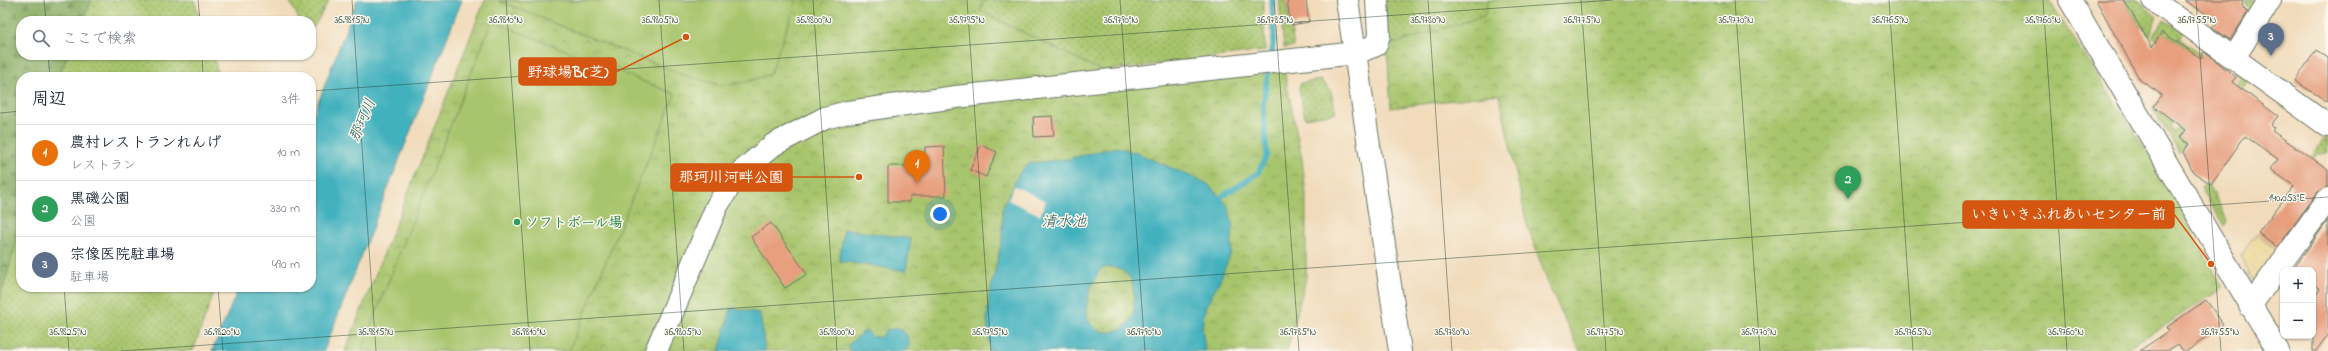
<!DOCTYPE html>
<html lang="ja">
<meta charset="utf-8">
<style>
:root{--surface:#fff;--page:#f2f2f3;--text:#1f2937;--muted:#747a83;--line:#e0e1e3;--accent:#b45309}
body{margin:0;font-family:"Indie Flower","Klee One",sans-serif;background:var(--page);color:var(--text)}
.controls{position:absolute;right:12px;bottom:12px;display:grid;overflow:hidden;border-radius:8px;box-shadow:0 1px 3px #0004}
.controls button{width:36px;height:36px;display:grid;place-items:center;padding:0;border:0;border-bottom:1px solid var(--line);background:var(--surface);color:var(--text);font:20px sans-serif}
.you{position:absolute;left:940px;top:214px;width:14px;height:14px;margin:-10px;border:3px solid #fff;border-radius:50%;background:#1a73e8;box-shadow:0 0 0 6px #1a73e833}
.badge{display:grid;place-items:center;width:26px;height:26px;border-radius:50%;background:var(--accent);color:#fff;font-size:13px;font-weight:700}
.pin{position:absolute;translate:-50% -33px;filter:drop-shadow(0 1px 2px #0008)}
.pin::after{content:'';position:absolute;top:21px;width:14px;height:12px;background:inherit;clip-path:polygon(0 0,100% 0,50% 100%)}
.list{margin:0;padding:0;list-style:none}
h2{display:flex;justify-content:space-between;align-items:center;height:52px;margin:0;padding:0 16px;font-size:17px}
h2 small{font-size:13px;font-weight:400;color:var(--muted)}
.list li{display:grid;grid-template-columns:26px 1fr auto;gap:12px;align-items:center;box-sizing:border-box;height:56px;padding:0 16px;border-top:1px solid var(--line)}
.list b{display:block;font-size:15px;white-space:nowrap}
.list p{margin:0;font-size:13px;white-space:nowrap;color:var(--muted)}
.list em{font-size:13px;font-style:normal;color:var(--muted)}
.icon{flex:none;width:22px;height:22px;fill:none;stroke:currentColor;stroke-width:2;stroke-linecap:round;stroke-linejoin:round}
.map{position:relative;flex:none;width:2328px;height:351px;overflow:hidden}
.search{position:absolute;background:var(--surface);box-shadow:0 1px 3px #0004;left:16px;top:16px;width:300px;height:44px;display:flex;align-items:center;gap:10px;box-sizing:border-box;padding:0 14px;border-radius:16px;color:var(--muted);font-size:15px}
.panel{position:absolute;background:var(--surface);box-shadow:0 1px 3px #0004;left:16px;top:72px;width:300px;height:220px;border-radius:16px}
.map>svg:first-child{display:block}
.grass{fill:url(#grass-dots);stroke:#638150}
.forest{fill:url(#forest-firs);stroke:#52744a}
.sand{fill:url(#sand-dots);stroke:#868c69}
.park{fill:url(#park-crowns);stroke:#638150}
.pitch{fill:#a7c56c;stroke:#638150}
.water{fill:#42b1be;stroke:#307779;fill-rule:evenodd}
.pier{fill:#f1dbbb}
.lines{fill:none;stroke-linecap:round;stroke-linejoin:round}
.stream{stroke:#42b1be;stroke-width:5.5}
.building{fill:#e79f7e}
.minor-casing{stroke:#687463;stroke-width:24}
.minor{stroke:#fff;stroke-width:22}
.ticks{fill:none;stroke:#1f3d34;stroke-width:1;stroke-opacity:0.45}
.leisure-dot{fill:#2e9e5b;stroke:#fbf7ec;stroke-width:1.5}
.labels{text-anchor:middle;stroke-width:3;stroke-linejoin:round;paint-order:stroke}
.leisure-label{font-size:14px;font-weight:bold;fill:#27864d;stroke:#fbf7ec;text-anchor:start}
.water-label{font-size:15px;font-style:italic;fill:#2a605d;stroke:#fbf7ec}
.ticks-label{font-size:10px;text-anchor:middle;fill:#1f3d34;stroke:#fbf7ec;stroke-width:3;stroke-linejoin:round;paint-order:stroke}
.leader{fill:none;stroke:#d45610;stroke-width:1.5}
.callout-dot{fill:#d45610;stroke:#fbf7ec;stroke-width:1.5}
.callout{fill:#d45610;stroke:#d45610;stroke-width:1.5}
.callout-label{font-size:15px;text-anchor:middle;font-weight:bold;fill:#fff}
</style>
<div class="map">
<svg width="2328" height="351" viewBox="0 0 2328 351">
<defs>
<pattern id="grass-dots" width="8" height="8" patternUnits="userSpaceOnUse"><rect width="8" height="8" fill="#a7c56c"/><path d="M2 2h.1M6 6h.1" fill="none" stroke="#87a15a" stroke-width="1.8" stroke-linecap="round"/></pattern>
<pattern id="forest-firs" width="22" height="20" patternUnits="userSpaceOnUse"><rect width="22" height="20" fill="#85aa60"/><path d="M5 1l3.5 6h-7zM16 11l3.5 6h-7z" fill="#6c8c50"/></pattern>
<pattern id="sand-dots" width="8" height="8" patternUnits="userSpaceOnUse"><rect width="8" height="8" fill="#eeda9e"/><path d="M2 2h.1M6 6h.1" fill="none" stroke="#ccbc89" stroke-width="1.8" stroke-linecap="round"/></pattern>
<pattern id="park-crowns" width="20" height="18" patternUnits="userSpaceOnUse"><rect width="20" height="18" fill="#a7c56c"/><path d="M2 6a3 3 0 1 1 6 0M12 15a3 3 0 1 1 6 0" fill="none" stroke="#87a15a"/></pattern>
</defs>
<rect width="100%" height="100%" fill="#fbf7ec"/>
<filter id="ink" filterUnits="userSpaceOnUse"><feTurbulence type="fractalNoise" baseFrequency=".025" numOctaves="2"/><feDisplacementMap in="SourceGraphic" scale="8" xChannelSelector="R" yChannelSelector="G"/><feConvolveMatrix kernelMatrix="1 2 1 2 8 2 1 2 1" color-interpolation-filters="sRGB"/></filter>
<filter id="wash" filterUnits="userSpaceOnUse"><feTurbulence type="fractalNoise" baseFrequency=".012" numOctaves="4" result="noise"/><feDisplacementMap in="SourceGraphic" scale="16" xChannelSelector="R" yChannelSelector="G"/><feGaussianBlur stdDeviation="0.9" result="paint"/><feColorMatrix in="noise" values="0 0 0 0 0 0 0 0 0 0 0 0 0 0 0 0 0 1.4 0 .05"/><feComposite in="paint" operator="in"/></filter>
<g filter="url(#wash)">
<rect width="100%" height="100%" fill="#f1dbbb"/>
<g class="grass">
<path d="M92,0H194L201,21H83Z"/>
<path d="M289,0H329L311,32V21H300Z"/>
<path d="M984,0H1263L1265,51L1101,71L980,11Z"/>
<path d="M1279,0H1286L1294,47L1284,48Z"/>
<path d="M1384,0H1489L1485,16L1387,46Z"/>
<path d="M2124,0H2138L2157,16L2149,36L2143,26L2141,28Z"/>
<path d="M2246,0H2260L2253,12L2246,5Z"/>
<path d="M2164,19L2184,32L2179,38L2202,56L2198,61L2185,47L2162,32L2156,41L2152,37Z"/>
<path d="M68,55H213L219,77H58Z"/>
<path d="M2237,68L2249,78L2214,125L2196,114L2178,137L2186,144L2180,153L2153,108L2174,123L2170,127L2174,133L2189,112L2229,96L2239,77L2234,73Z"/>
<path d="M1321,80L1331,91L1336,113L1305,118L1299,88L1301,83Z"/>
<path d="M2328,134V153L2317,154L2301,174L2299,173Z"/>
<path d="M2207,183L2222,209L2227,221L2224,226L2201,188Z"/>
<path d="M21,227V287H216L193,351H0V298Z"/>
</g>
<path class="forest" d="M0,0H92L83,21H21V55H68L58,77H21V227L0,298Z"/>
<path class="sand" d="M2257,234L2280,253L2256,285L2240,256Z"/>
<g class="park">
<path d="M485,0H984L980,11L1126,83L1284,70L1302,159L1306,195V278L1287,351H345Z"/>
<path d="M1489,0L2049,1L2161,173L2223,288L2123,351H1580L1551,291L1527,225L1499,94L1391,108L1387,46L1484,16Z"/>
</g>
<g class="pitch">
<path d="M797,0L770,74L747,82L720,85L686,76L499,1Z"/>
<path d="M492,21L675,94L569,351H361Z"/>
</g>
<g class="water">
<path d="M357,0H462L324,351H212L239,287H311V121Z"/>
<path d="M1116,147L1137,153L1208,184L1228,206L1233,226L1231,253L1220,280L1205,308L1202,327L1205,351H990L987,319L989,296L1002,240V208L1020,172L1030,163L1068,159ZM1109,267C1121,268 1132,274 1133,288C1134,296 1135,305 1133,313C1128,335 1094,340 1088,318C1084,301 1092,282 1101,269Z"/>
<path d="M844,229L911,239L906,271L839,261Z"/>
<path d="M731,308L760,313L765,351H719Z"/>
<path d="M898,328C906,332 908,336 910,345L905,351H851L847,346L866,330L873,337H881L886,330Z"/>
</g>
<path class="pier" d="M1014,186L1046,201L1040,215L1008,200Z"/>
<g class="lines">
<g class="stream">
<path d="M1271,58L1274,37L1272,0"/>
<path d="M1221,197L1258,173L1267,155L1263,106L1269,67"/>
</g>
</g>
<g id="blocks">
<g class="building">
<path d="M1287,0H1306L1309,22L1291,25Z"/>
<path d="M2096,0H2124L2152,47L2162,32L2201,58L2204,52L2211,57L2236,77L2232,82L2278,116L2271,125L2274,128L2272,131L2328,169V187L2318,192L2277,248L2258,233L2294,186L2270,169L2278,159L2245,136L2211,184L2193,172L2183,152L2189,144L2179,138L2185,130L2154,106L2162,95L2140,80Z"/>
<path d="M2184,0H2243L2242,6L2248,12L2230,40L2212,27L2219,22Z"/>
<path d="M2316,50L2328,58V102L2295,81Z"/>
<path d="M1052,116L1054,136L1034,137L1033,117Z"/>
<path d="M981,145L997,152L986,177L970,170Z"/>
<path d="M944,146L946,196H910V202H888V166H925V147Z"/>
<path d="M2328,220V334L2316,351H2313V299L2320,289L2313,284V270H2293Z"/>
<path d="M771,223L807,274L785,288L751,237Z"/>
<path d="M2206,300L2223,324L2210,335L2187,351H2183L2178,344L2167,351H2139L2169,331L2167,327Z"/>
</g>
</g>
</g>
<g filter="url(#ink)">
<use href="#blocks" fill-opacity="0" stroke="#687463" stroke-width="1"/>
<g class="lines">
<g class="minor-casing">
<g id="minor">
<path d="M1347,0L1400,351"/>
<path d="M2070,0L2278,351"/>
<path d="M2153,0L2328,126"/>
<path d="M2234,58L2270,0"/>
<path d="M2250,306L2328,199"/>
<path d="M656,351L717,206L735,177L773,145L825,118L848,112L956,97L1356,53L1376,45L1379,35L1377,0"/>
</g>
</g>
<use href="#minor" class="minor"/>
</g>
</g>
<path class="ticks" d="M44,0L46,21M198,0L200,21M352,0L376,351M506,0L530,351M659,0L684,351M813,0L837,351M967,0L991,351M1120,0L1145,351M1274,0L1299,351M1428,0L1452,351M1581,0L1606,351M1735,0L1760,351M1889,0L1913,351M2043,0L2067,351M2196,0L2221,351M48,55L50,77M202,55L203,77M311,91L1613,0M0,113L21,111M64,287L69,351M218,287L223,351M121,351L2328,197"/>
<circle class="leisure-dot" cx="517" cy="222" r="4"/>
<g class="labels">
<g class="leisure-label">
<text x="525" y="227">ソフトボール場</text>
</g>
<g class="water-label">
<text transform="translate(362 120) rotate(-67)" y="5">那珂川</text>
<text x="1064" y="226">清水池</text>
</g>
</g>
<g class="ticks-label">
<text x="1121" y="23">36.9790°N</text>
<text x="1275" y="23">36.9785°N</text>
<text x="1428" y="23">36.9780°N</text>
<text x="1582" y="23">36.9775°N</text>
<text x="2043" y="23">36.9760°N</text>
<text x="352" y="23">36.9815°N</text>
<text x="506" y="23">36.9810°N</text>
<text x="660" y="23">36.9805°N</text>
<text x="814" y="23">36.9800°N</text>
<text x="967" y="23">36.9795°N</text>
<text x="1736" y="23">36.9770°N</text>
<text x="1890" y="23">36.9765°N</text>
<text x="2197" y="23">36.9755°N</text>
<text x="2287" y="201">140.053°E</text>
<text x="68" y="335">36.9825°N</text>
<text x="222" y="335">36.9820°N</text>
<text x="376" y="335">36.9815°N</text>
<text x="529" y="335">36.9810°N</text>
<text x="683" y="335">36.9805°N</text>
<text x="837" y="335">36.9800°N</text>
<text x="990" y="335">36.9795°N</text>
<text x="1144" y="335">36.9790°N</text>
<text x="1298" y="335">36.9785°N</text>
<text x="1452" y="335">36.9780°N</text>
<text x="1605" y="335">36.9775°N</text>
<text x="1759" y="335">36.9770°N</text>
<text x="1913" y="335">36.9765°N</text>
<text x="2066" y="335">36.9760°N</text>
<text x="2220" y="335">36.9755°N</text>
</g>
<path class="leader" d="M686 37L616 72M859 177L792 177M2211 264L2174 214"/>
<g class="callout-dot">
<circle cx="686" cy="37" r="4"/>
<circle cx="859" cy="177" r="4"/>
<circle cx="2211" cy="264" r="4"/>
</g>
<g class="callout">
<rect x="519" y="58" width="97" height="27" rx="4"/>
<rect x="671" y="164" width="121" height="27" rx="4"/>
<rect x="1963" y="201" width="211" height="27" rx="4"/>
</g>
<g class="callout-label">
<text x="568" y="77">野球場B(芝)</text>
<text x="731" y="182">那珂川河畔公園</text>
<text x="2069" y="219">いきいきふれあいセンター前</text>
</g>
</svg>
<div class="controls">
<button>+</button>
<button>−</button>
</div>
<div class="you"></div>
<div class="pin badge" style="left:917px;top:183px;background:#e8710a">1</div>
<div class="pin badge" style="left:1848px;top:199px;background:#2e9e5b">2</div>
<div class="pin badge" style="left:2271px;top:56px;background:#5c6f8a">3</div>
<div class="search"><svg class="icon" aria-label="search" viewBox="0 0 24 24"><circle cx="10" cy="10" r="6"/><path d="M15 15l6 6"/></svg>ここで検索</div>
<section class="panel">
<h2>周辺<small>3件</small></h2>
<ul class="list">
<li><span class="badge" style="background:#e8710a">1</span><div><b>農村レストランれんげ</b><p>レストラン</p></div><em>10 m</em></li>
<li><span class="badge" style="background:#2e9e5b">2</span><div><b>黒磯公園</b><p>公園</p></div><em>330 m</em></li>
<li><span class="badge" style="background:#5c6f8a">3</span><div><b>宗像医院駐車場</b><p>駐車場</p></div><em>490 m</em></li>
</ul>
</section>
</div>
